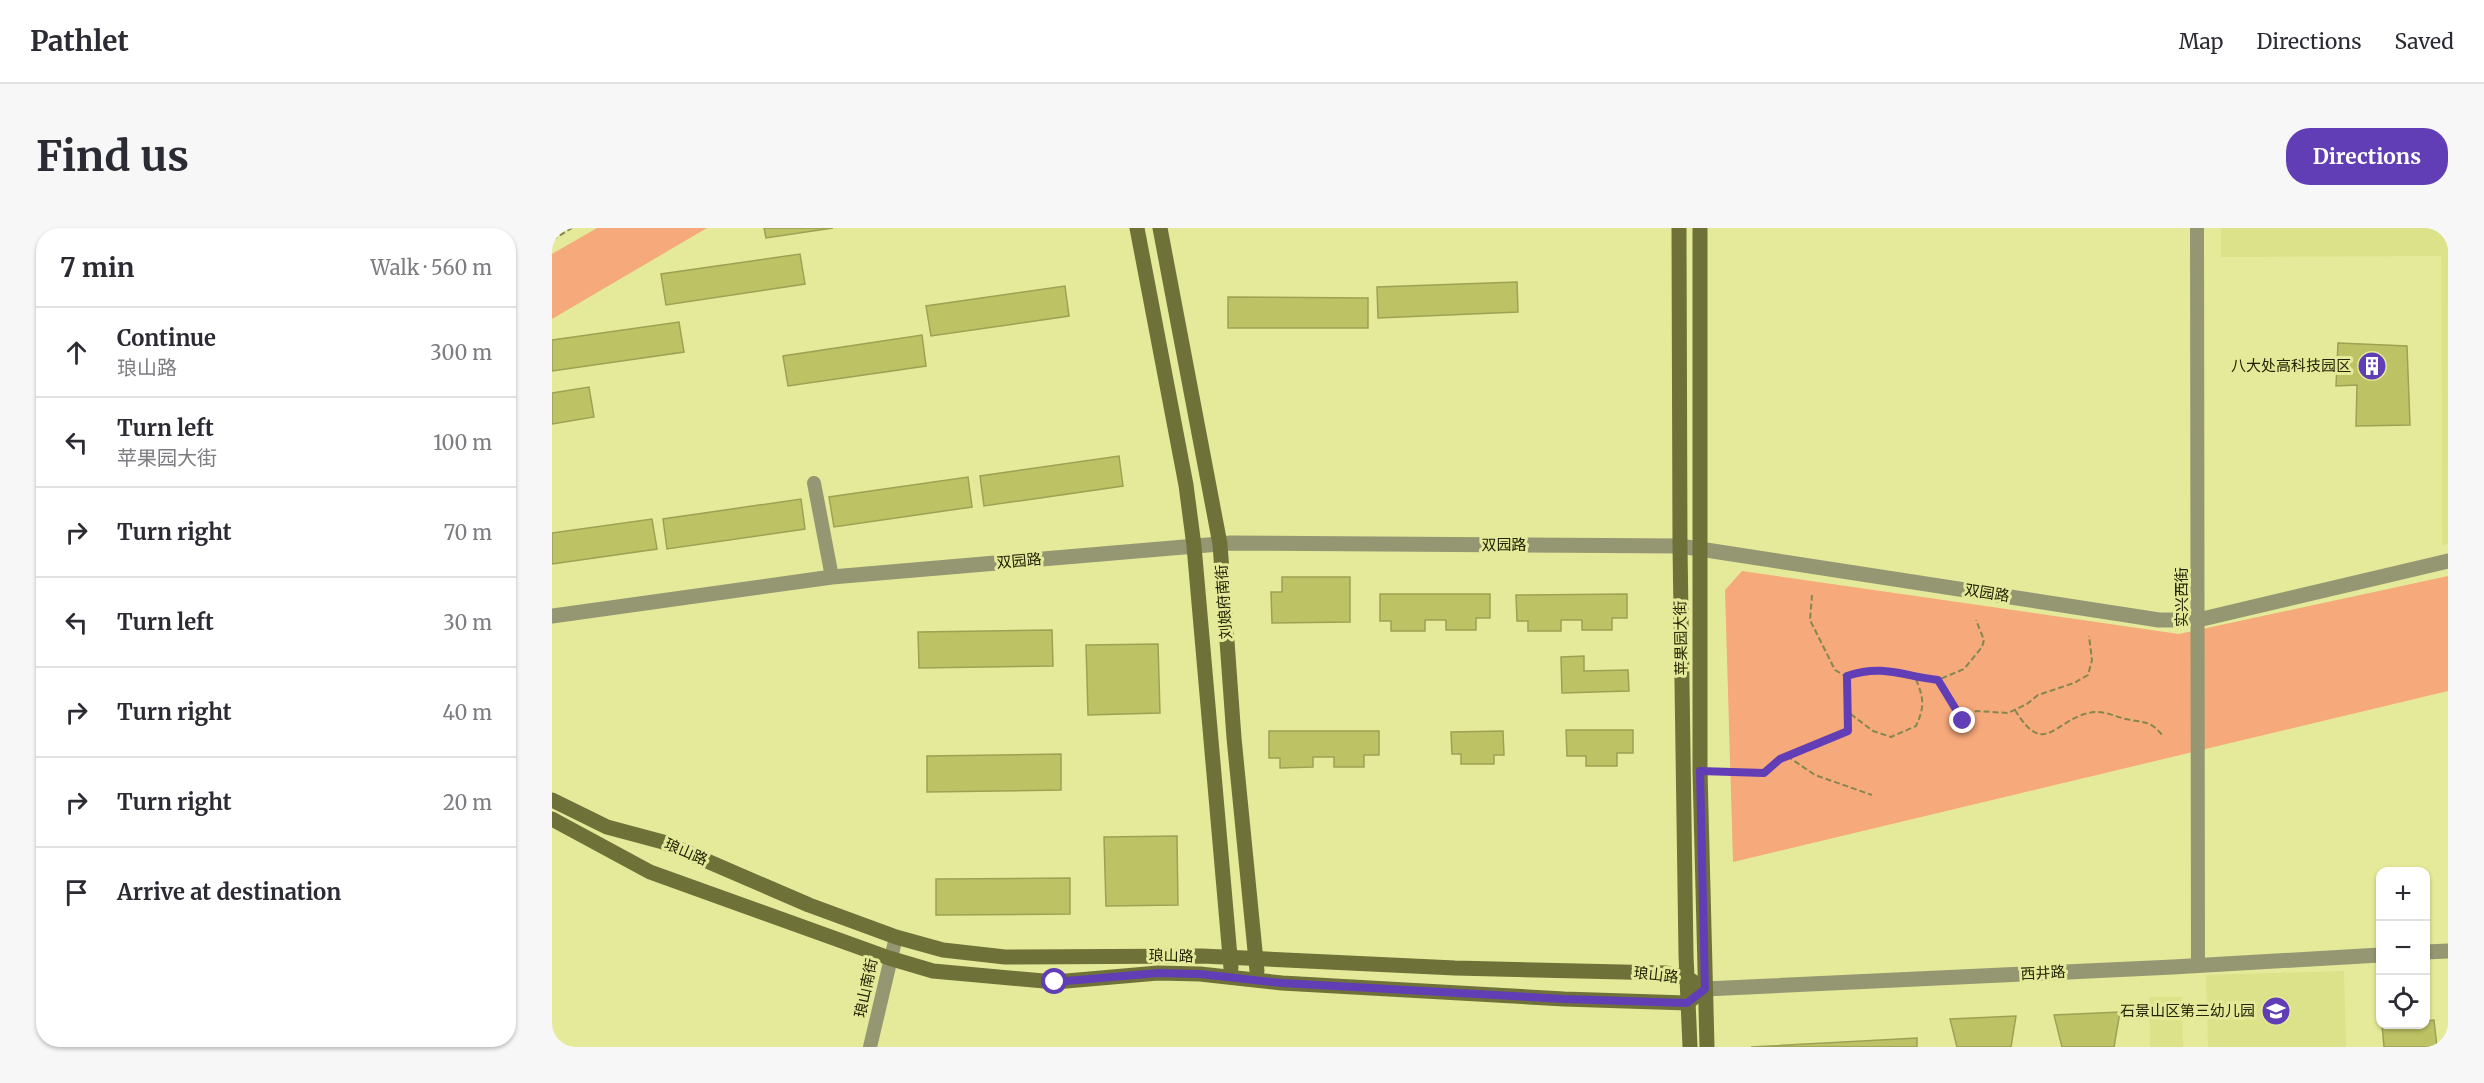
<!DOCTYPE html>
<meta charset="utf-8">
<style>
:root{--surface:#fff;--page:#f7f7f7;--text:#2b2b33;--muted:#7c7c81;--line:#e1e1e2;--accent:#613eb6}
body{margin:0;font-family:Merriweather,"Noto Sans SC",serif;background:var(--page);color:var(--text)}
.controls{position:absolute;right:18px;bottom:18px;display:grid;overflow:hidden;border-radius:12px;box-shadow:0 2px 4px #0004}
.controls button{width:54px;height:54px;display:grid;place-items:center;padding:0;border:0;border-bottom:2px solid var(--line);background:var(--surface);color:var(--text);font:30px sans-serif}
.stop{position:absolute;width:18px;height:18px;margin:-14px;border:4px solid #613eb6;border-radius:50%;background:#fff}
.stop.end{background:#613eb6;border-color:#fff;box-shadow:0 2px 6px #0008}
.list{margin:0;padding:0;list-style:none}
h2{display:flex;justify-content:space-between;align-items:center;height:78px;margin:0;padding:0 24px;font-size:26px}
h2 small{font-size:20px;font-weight:400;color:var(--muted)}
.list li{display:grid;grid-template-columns:39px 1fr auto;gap:18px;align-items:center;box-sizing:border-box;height:90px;padding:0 24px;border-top:2px solid var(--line)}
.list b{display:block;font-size:22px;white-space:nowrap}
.list p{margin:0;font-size:20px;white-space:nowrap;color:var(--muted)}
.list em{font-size:20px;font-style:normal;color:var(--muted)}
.icon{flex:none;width:33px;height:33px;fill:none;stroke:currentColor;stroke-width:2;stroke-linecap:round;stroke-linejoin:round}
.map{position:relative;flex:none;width:1896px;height:819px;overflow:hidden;border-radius:24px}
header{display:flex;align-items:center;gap:36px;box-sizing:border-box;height:84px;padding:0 30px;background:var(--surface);border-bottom:2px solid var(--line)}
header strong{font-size:28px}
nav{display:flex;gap:33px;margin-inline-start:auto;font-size:21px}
.intro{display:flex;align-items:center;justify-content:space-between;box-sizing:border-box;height:144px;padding:0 36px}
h1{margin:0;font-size:42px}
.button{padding:15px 27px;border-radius:24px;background:var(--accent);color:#fff;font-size:21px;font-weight:700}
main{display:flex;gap:36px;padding:0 36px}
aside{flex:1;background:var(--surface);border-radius:24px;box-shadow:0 2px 4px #0004}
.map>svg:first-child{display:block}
.built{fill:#dce289}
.green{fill:#f6a97b}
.building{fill:#bdc265;stroke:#9da153;stroke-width:1.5}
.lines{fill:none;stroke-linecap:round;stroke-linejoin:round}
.path{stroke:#84874e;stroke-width:2;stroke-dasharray:6 3;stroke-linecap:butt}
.minor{stroke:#949772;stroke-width:14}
.tertiary{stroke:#949772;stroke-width:15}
.secondary{stroke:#6f7238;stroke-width:15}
.route{stroke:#613eb6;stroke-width:8}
.labels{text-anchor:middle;stroke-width:6;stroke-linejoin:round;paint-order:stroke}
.poi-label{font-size:15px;fill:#232403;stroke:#e5ea9a;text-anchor:end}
.street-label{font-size:15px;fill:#232403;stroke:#e5ea9a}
</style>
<header>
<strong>Pathlet</strong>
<nav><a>Map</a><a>Directions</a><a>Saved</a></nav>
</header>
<div class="intro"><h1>Find us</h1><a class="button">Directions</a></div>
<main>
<aside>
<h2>7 min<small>Walk · 560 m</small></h2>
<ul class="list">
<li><svg class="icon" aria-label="ahead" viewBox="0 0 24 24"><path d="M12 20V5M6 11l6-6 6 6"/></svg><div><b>Continue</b><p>琅山路</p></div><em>300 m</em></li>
<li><svg class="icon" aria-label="left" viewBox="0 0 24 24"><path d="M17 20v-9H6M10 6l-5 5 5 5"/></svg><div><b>Turn left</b><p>苹果园大街</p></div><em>100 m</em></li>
<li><svg class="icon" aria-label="right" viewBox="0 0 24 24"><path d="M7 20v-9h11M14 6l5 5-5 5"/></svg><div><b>Turn right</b></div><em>70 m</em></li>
<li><svg class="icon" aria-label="left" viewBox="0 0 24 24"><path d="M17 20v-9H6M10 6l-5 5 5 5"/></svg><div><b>Turn left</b></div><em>30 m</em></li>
<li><svg class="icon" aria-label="right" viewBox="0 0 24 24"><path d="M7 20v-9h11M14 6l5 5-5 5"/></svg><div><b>Turn right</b></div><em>40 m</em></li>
<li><svg class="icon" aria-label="right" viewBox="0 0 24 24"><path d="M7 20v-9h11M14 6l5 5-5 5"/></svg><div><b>Turn right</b></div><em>20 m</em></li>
<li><svg class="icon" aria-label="arrive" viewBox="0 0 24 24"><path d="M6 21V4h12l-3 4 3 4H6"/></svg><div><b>Arrive at destination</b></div></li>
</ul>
</aside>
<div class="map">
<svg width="1896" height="819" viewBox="0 0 1896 819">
<rect width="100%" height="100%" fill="#e5ea9a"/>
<g class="built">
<path d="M1669,0H1896V316L1890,318L1889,28L1669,29Z"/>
<path d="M1792,743L1794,819H1656L1654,747Z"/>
<path d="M1597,769H1630L1631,819H1598Z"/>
</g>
<g class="green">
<path d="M45,0H155L0,91V26Z"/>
<path d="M1190,343L1627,406L1896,348V463L1181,634L1173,362Z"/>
</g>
<g class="building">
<path d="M212,0H281L214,10Z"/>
<path d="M248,26L253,56L114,77L109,46Z"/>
<path d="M965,54L966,84L826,90L825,59Z"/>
<path d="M513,58L517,88L379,108L374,78Z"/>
<path d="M676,69L816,70V100H676Z"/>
<path d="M127,94L132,124L0,143V112Z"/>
<path d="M370,107L374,138L236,158L231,128Z"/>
<path d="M1786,115L1855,118L1858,197L1804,198L1805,157L1784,158Z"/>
<path d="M37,159L42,189L0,196V165Z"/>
<path d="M567,228L571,258L432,278L428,248Z"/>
<path d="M416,249L420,279L282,299L277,269Z"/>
<path d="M249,271L253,301L115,321L111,291Z"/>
<path d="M100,291L105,321L0,336V305Z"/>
<path d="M730,349H798V394L720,395L719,364H730Z"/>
<path d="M828,366H938V390H924V402H894V392H873V403H839V393H828Z"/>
<path d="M1075,366V390H1060V402H1030V392H1009V403H976V393H965L964,367Z"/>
<path d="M500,402L501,438L367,440L366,404Z"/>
<path d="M606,416L608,485L536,487L534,417Z"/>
<path d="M1032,428V443L1076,442L1077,463L1010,465L1009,429Z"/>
<path d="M1014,502H1081V525H1065V538H1034V528H1015Z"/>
<path d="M717,503H827V527H812V539H782V529H761V539L728,540V530H717Z"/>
<path d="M951,503L952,527H942V536H909V526H900L899,504Z"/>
<path d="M509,526V562L375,564V528Z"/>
<path d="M625,608L626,677L554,678L552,609Z"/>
<path d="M518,650V686L384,687V651Z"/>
<path d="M1568,784L1562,819H1510L1502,787Z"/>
<path d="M1464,788L1459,819H1405L1398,791Z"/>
<path d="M1882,792L1885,819H1832L1830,797L1874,796V793Z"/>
<path d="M1365,810V819H1199Z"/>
</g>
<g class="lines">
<g class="path">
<path d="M0,12L20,0"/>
<path d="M1295,449C1320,440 1339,441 1363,449C1372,470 1373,478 1364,498L1339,509L1321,503L1296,484"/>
<path d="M1363,449L1386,452L1412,441L1430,419L1432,412L1424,392"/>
<path d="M1386,452L1411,493L1424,483L1456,485L1475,476L1486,467L1522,455L1536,447L1540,432L1537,408"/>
<path d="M1463,482C1494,533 1503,488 1543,484C1553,483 1564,489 1574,491C1592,495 1598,492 1610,507"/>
<path d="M1235,528L1263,547L1320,567"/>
<path d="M1162,543L1212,545L1228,531L1296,503L1295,449L1283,442L1258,392L1260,367"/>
</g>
<g class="minor">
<path d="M1645,0L1646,737"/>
<path d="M262,255L280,349"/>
<path d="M318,819L344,709"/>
</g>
<g class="tertiary">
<path d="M0,388L280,349L679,315L1128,318L1607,392H1646L1896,333"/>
<path d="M1874,724L1896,723"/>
<path d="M1153,761L1621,739L1828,727"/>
</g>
<g class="secondary">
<path d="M585,0L634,257L642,318L679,740"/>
<path d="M608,0L668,316L682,510L705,743"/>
<path d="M1127,0L1128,318L1134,727L1138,819"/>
<path d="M1148,0V543L1155,819"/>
<path d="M0,572L55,599L111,614L257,677L344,709L391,722L453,729L650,728L903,740L1114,745L1135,750L1153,761"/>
<path d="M0,591L98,644L337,730L381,743L503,754L606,745L648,746L730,755L1012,771L1135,775L1153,761"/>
</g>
</g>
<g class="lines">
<path class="route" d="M503,754L606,745L648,746L730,755L1012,771L1135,775L1153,761L1148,543L1212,545L1228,531L1296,503L1295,448C1332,436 1350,448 1386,452L1411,493"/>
</g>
<defs>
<g id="building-disc" transform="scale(1.5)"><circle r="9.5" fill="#613eb6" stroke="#e5ea9a"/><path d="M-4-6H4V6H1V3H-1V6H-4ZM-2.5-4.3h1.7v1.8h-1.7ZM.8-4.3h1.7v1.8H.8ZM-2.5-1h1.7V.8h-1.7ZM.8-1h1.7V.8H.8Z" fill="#fff"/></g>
<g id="school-disc" transform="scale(1.5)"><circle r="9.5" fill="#613eb6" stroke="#e5ea9a"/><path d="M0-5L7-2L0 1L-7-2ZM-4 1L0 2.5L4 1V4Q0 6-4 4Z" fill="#fff"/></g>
</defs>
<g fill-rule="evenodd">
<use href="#building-disc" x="1820" y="138"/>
<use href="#school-disc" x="1724" y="783"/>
</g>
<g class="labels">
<g class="poi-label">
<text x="1799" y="143">八大处高科技园区</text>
<text x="1703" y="788">石景山区第三幼儿园</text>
</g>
<g class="street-label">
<text x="952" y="322">双园路</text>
<text transform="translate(467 333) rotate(-5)" y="5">双园路</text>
<text transform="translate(1435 365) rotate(9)" y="5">双园路</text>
<text transform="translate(1630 369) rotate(-90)" y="5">实兴西街</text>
<text transform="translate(672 374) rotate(-94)" y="5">刘娘府南街</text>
<text transform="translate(1129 410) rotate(-91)" y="5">苹果园大街</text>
<text transform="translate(134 624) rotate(23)" y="5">琅山路</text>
<text transform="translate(619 728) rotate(1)" y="5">琅山路</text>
<text transform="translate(1491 745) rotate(-3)" y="5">西井路</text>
<text transform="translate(1104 747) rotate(6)" y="5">琅山路</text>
<text transform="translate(314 760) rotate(-78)" y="5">琅山南街</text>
</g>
</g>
</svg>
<div class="controls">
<button>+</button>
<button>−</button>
<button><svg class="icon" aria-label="locate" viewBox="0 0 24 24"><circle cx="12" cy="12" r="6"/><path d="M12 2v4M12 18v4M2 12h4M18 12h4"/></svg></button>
</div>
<div class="stop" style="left:503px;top:754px"></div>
<div class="stop end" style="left:1411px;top:493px"></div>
</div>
</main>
